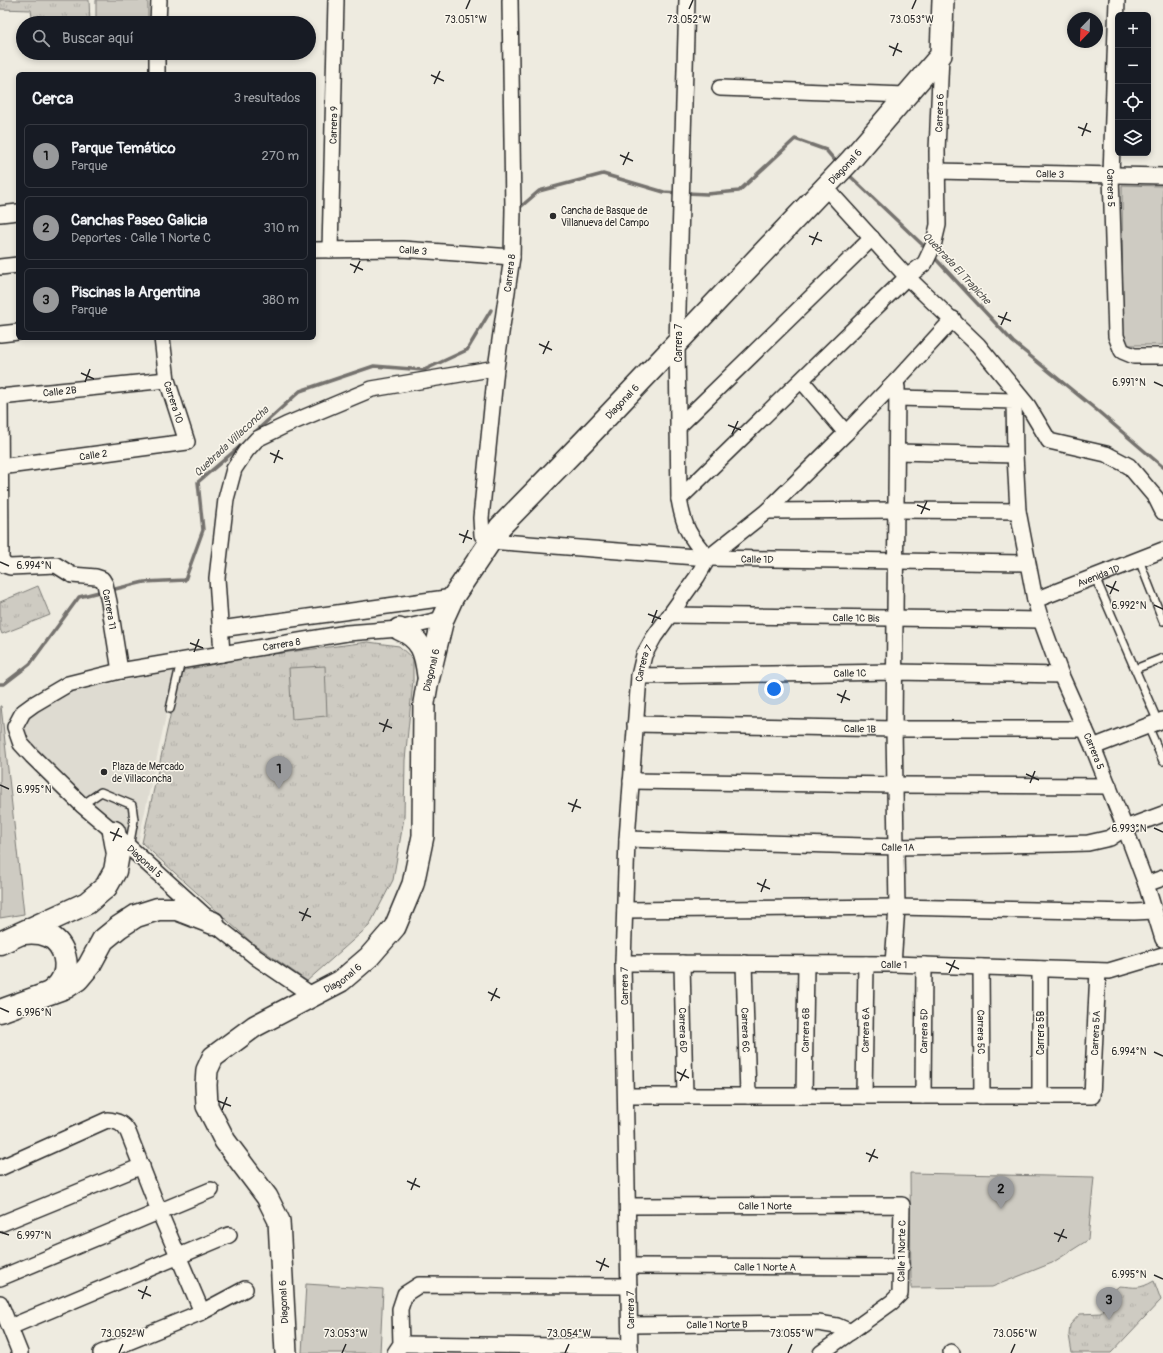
<!DOCTYPE html>
<html lang="es">
<meta charset="utf-8">
<style>
:root{--surface:#171b24;--page:#20242c;--text:#f1f3f6;--muted:#9ea1a6;--line:#363941;--accent:#98999b}
body{margin:0;font-family:Pangolin,sans-serif;background:var(--page);color:var(--text)}
.controls{position:absolute;right:12px;top:12px;display:grid;overflow:hidden;border-radius:6px;box-shadow:0 2px 6px #0003}
.controls button{width:36px;height:36px;display:grid;place-items:center;padding:0;border:0;border-bottom:1px solid var(--line);background:var(--surface);color:var(--text);font:20px sans-serif}
.compass{position:absolute;left:1067px;top:12px;width:36px;height:36px;border-radius:50%;background:var(--surface);box-shadow:0 2px 6px #0003;rotate:203deg}
.you{position:absolute;left:774px;top:689px;width:14px;height:14px;margin:-10px;border:3px solid #fff;border-radius:50%;background:#1a73e8;box-shadow:0 0 0 6px #1a73e833}
.badge{display:grid;place-items:center;width:26px;height:26px;border-radius:50%;background:var(--accent);color:#111;font-size:13px;font-weight:700}
.pin{position:absolute;translate:-50% -33px;filter:drop-shadow(0 1px 2px #0008)}
.pin::after{content:'';position:absolute;top:21px;width:14px;height:12px;background:inherit;clip-path:polygon(0 0,100% 0,50% 100%)}
.list{margin:0;padding:0;list-style:none}
h2{display:flex;justify-content:space-between;align-items:center;height:52px;margin:0;padding:0 16px;font-size:17px}
h2 small{font-size:13px;font-weight:400;color:var(--muted)}
.list li{display:grid;grid-template-columns:26px 1fr auto;gap:12px;align-items:center;box-sizing:border-box;height:64px;margin:0 8px 8px;padding:0 8px;border:1px solid var(--line);border-radius:6px}
.list b{display:block;font-size:15px;white-space:nowrap}
.list p{margin:0;font-size:13px;white-space:nowrap;color:var(--muted)}
.list em{font-size:13px;font-style:normal;color:var(--muted)}
.icon{flex:none;width:22px;height:22px;fill:none;stroke:currentColor;stroke-width:2;stroke-linecap:round;stroke-linejoin:round}
.map{position:relative;flex:none;width:1163px;height:1353px;overflow:hidden}
.search{position:absolute;background:var(--surface);box-shadow:0 2px 6px #0003;left:16px;top:16px;width:300px;height:44px;display:flex;align-items:center;gap:10px;box-sizing:border-box;padding:0 14px;border-radius:22px;color:var(--muted);font-size:15px}
.panel{position:absolute;background:var(--surface);box-shadow:0 2px 6px #0003;left:16px;top:72px;width:300px;height:268px;border-radius:6px}
.map>svg:first-child{display:block}
.built{fill:#dedbd1}
.park{fill:url(#park-tufts);stroke:#7c7b76}
.garden{fill:#cecbc2;stroke:#7c7b76}
.lines{fill:none;stroke-linecap:round;stroke-linejoin:round}
.stream{stroke:#74726e;stroke-width:3.5}
.lane-casing{stroke:#2b2b2b;stroke-width:10}
.street-casing{stroke:#2b2b2b;stroke-width:18}
.secondary-casing{stroke:#2b2b2b;stroke-width:24}
.highway-casing{stroke:#2b2b2b;stroke-width:25}
.lane{stroke:#fbf7ec;stroke-width:7}
.street{stroke:#fbf7ec;stroke-width:15}
.secondary{stroke:#fbf7ec;stroke-width:21}
.highway{stroke:#fbf7ec;stroke-width:22}
.ticks{fill:none;stroke:#2b2b2b;stroke-width:1.5}
.poi-dot{fill:#2b2b2b;stroke:#fbf7ec;stroke-width:1.5}
.labels{text-anchor:middle;stroke-width:3;stroke-linejoin:round;paint-order:stroke}
.street-label{font-size:10px;fill:#2b2b2b;stroke:#fbf7ec}
.poi-label{font-size:10px;fill:#2b2b2b;stroke:#fbf7ec;text-anchor:start}
.water-label{font-size:11px;font-style:italic;fill:#555552;stroke:#fbf7ec}
.ticks-label{font-size:10px;text-anchor:middle;fill:#2b2b2b;stroke:#fbf7ec;stroke-width:3;stroke-linejoin:round;paint-order:stroke}
</style>
<div class="map">
<svg width="1163" height="1353" viewBox="0 0 1163 1353">
<defs>
<pattern id="park-tufts" width="24" height="20" patternUnits="userSpaceOnUse"><rect width="24" height="20" fill="#cecbc2"/><path d="M3 7l-1-3M5 7V3M7 7l1-3M15 17l-1-3M17 17v-4M19 17l1-3" fill="none" stroke="#b1aea7"/></pattern>
</defs>
<rect width="100%" height="100%" fill="#eeebe0"/>
<filter id="ink" filterUnits="userSpaceOnUse"><feTurbulence type="fractalNoise" baseFrequency=".025" numOctaves="2"/><feDisplacementMap in="SourceGraphic" scale="8" xChannelSelector="R" yChannelSelector="G"/><feConvolveMatrix kernelMatrix="1 2 1 2 8 2 1 2 1" color-interpolation-filters="sRGB"/></filter>
<g filter="url(#ink)">
<path class="built" d="M176,670L138,843L70,788L41,756L24,733L29,715L64,693Z"/>
<g class="park">
<path d="M0,0H89L90,23H39L32,17L31,10L0,9Z"/>
<path d="M38,586L50,615L2,634L0,629V602Z"/>
<path d="M368,642L399,646L413,659V681L405,760L404,818L393,880L369,926L307,981L251,942L142,843L180,671L250,657Z"/>
<path d="M1154,1281L1161,1300L1111,1353H1072L1069,1335L1070,1325L1080,1314L1101,1313L1110,1294L1119,1286C1136,1287 1138,1290 1154,1281Z"/>
</g>
<g class="garden">
<path d="M96,0H148V22L96,23Z"/>
<path d="M1122,185L1163,186V345H1123Z"/>
<path d="M325,666L327,716L292,719L289,668Z"/>
<path d="M0,706H1L24,914L0,918Z"/>
<path d="M910,1173L1094,1177L1088,1240L1052,1263L992,1287L911,1288Z"/>
<path d="M306,1284L383,1289L380,1353H302Z"/>
</g>
<g class="lines">
<g class="stream">
<path d="M848,174L928,250"/>
<path d="M686,193L707,194L739,191L795,139L826,150L838,164"/>
<path d="M517,210L539,191L603,174L664,192L678,193"/>
<path d="M933,256L1013,342L1099,412L1163,467"/>
<path d="M254,433L300,391L374,366L424,370L467,350L491,310"/>
<path d="M111,590L144,582L185,580L203,530L198,482L245,442"/>
<path d="M0,684H4L30,664L79,597L103,591"/>
</g>
<g class="lane-casing">
<g id="lane">
<path d="M1139,560L1163,621"/>
<path d="M1095,577L1158,722"/>
<path d="M1135,669L1163,658"/>
<path d="M170,709L181,661"/>
<path d="M1148,726L1163,761"/>
<path d="M82,805L101,792L132,805L134,820L129,847"/>
</g>
</g>
<g class="street-casing">
<g id="street">
<path id="s1" d="M510,0L513,209L512,257L496,368L481,518L482,535L489,541L708,558L1027,563"/>
<path d="M687,0L677,343L679,499C684,528 689,536 708,558"/>
<path id="s2" d="M1117,0L1111,175L1116,336L1122,351L1134,356H1163"/>
<path d="M158,23L159,0"/>
<path d="M941,55L937,151L938,225L933,246L925,263L907,277L978,345L1028,406L1049,441L1106,454L1129,466L1156,498L1163,512"/>
<path d="M157,74V53"/>
<path d="M720,88L906,95"/>
<path id="s3" d="M937,171L1163,176"/>
<path d="M0,214L18,212"/>
<path id="s4" d="M314,250L402,249L512,257"/>
<path id="s5" d="M330,250L336,0"/>
<path d="M0,267L18,265"/>
<path d="M0,334L18,332"/>
<path d="M802,381L846,433"/>
<path id="s6" d="M0,396L1,559L4,565L10,567L56,565L72,575L96,577L102,579L105,584L109,602L120,671"/>
<path id="s7" d="M0,397L167,380"/>
<path id="s8" d="M897,398L1014,401L1015,455L1018,511L1035,600L1041,620L1061,675L1093,747L1125,828L1146,884L1163,939"/>
<path d="M678,427L872,238"/>
<path d="M897,452L1015,455"/>
<path id="s9" d="M0,467L187,442L167,380L162,338"/>
<path d="M679,499L907,277L825,187"/>
<path d="M767,511L897,510L1018,511"/>
<path id="s10" d="M1035,600L1163,550"/>
<path id="s11" d="M671,615L1041,620"/>
<path d="M220,629L453,597"/>
<path d="M222,654L217,578L226,499L234,469L246,451L257,439L286,425L372,389L496,368"/>
<path id="s12" d="M639,676L895,672L1061,675"/>
<path id="s13" d="M635,724L894,729H1085"/>
<path d="M1093,747L1163,720"/>
<path d="M631,781L895,785L1109,786"/>
<path id="s14" d="M627,839L897,847L1057,844L1088,843L1110,838L1125,828L1163,814"/>
<path d="M1146,884L1163,878"/>
<path d="M625,910L897,907L1134,912L1154,911"/>
<path id="s15" d="M623,963L893,964L1109,971L1163,955"/>
<path id="s16" d="M682,963L685,1096"/>
<path id="s17" d="M744,963L748,1096"/>
<path d="M893,964L897,907L894,729L897,387"/>
<path id="s18" d="M981,967L982,1096"/>
<path d="M1040,969V1096"/>
<path id="s19" d="M313,996L257,958L213,923L129,847L114,832L82,805L32,756L21,744L15,727L23,712L34,704L68,684L120,671L347,633L399,629L443,619"/>
<path id="s20" d="M626,1096H1092L1098,971"/>
<path id="s21" d="M804,1096L806,964"/>
<path id="s22" d="M864,1096L866,964"/>
<path id="s23" d="M923,1096L924,965"/>
<path d="M0,1168L107,1120C117,1121 123,1123 128,1132L159,1211L202,1312"/>
<path id="s24" d="M628,1206L902,1205L900,1294L892,1302L821,1353"/>
<path d="M0,1224L142,1166"/>
<path id="s25" d="M629,1266L902,1267"/>
<path d="M0,1278L211,1190"/>
<path d="M0,1303L20,1353"/>
<path id="s26" d="M630,1325L818,1323L837,1326L851,1332"/>
<path d="M10,1327L229,1235"/>
<path d="M401,1344L630,1347"/>
<path d="M951,1352L952,1353"/>
<path d="M101,1353L202,1312L245,1289"/>
<path d="M395,1353L401,1344L400,1309L405,1294L419,1285L629,1286"/>
<path id="s27" d="M630,1353L623,963L627,839L639,676L644,655L654,637L697,577L708,558L767,511L846,433L897,380L953,319"/>
</g>
</g>
<g class="secondary-casing">
<g id="secondary">
<path d="M399,629C422,639 425,652 428,676"/>
<path id="s28" d="M286,1353L279,1221L267,1197L225,1141L207,1106L206,1085L207,1070L213,1057L255,1026L341,981L369,957L395,927L413,884L423,836L424,703L427,685L443,619L453,597L500,527L584,441L850,161L941,55L943,0"/>
</g>
</g>
<g class="highway-casing">
<g id="highway">
<path d="M24,933C33,932 40,932 49,936C65,944 71,968 60,983C58,986 54,989 51,992"/>
<path d="M0,943L87,903L106,887L115,871L118,854L114,832"/>
<path d="M0,1011L66,987L78,979L89,966L103,940L119,927L136,916L158,909H177L213,923"/>
</g>
</g>
<use href="#lane" class="lane"/>
<use href="#street" class="street"/>
<use href="#secondary" class="secondary"/>
<use href="#highway" class="highway"/>
</g>
</g>
<path class="ticks" d="M466,9L470,0M689,9L693,0M912,9L916,0M889,46L902,52M893,56L898,43M431,75L444,81M434,84L440,71M1078,127L1091,132M1082,136L1087,123M620,155L633,161M623,165L629,152M809,236L822,241M812,245L818,232M350,264L363,270M354,273L360,261M998,316L1011,321M1001,325L1007,312M539,344L552,350M543,354L549,341M81,373L94,379M85,382L90,369M1154,382L1163,386M728,425L741,430M732,434L738,421M270,453L283,459M274,463L279,450M917,505L930,510M921,514L927,501M459,534L472,539M463,543L468,530M0,562L9,566M1106,585L1119,591M1110,594L1116,581M1154,605L1163,609M648,614L661,619M652,623L657,610M190,643L203,648M194,652L199,639M837,694L850,700M841,703L846,690M379,723L392,728M383,732L388,719M1026,774L1039,780M1030,783L1035,771M0,785L9,789M568,803L581,808M572,812L577,799M1154,828L1163,832M110,832L122,837M113,841L119,828M757,883L770,889M761,892L766,879M299,912L311,917M302,921L308,908M946,963L959,969M949,973L955,960M488,992L500,998M491,1001L497,988M0,1008L9,1012M1154,1052L1163,1056M677,1072L689,1078M680,1081L686,1069M218,1101L231,1106M222,1110L227,1097M866,1153L878,1158M869,1162L875,1149M407,1181L420,1187M411,1190L416,1178M0,1232L9,1235M1054,1233L1067,1238M1058,1242L1064,1229M596,1261L609,1267M600,1271L605,1258M1154,1275L1163,1279M138,1290L151,1296M142,1299L147,1286M119,1353L123,1344M342,1353L346,1344M565,1353L569,1344M788,1353L792,1344M1011,1353L1015,1344"/>
<g class="poi-dot">
<circle cx="553" cy="216" r="4"/>
<circle cx="104" cy="772" r="4"/>
</g>
<g class="labels">
<g class="street-label">
<text transform="translate(939 113) rotate(-88)" y="4">Carrera 6</text>
<text dy="4" stroke="none"><textPath href="#s5" startOffset="125">Carrera 9</textPath></text>
<text dy="4" stroke="none"><textPath href="#s28" startOffset="1467">Diagonal 6</textPath></text>
<text dy="4" stroke="none"><textPath href="#s3" startOffset="113">Calle 3</textPath></text>
<text dy="4" stroke="none"><textPath href="#s2" startOffset="188">Carrera 5</textPath></text>
<text dy="4" stroke="none"><textPath href="#s4" startOffset="99">Calle 3</textPath></text>
<text transform="translate(509 273) rotate(-83)" y="4">Carrera 8</text>
<text transform="translate(678 343) rotate(-90)" y="4">Carrera 7</text>
<text dy="4" stroke="none"><textPath href="#s7" startOffset="60">Calle 2B</textPath></text>
<text dy="4" stroke="none"><textPath href="#s28" startOffset="1143">Diagonal 6</textPath></text>
<text transform="translate(174 402) rotate(72)" y="4">Carrera 10</text>
<text dy="4" stroke="none"><textPath href="#s9" startOffset="94">Calle 2</textPath></text>
<text dy="4" stroke="none"><textPath href="#s1" startOffset="815">Calle 1D</textPath></text>
<text dy="4" stroke="none"><textPath href="#s10" startOffset="68">Avenida 1D</textPath></text>
<text dy="4" stroke="none"><textPath href="#s6" startOffset="303">Carrera 11</textPath></text>
<text dy="4" stroke="none"><textPath href="#s11" startOffset="185">Calle 1C Bis</textPath></text>
<text dy="4" stroke="none"><textPath href="#s19" startOffset="692">Carrera 8</textPath></text>
<text dy="4" stroke="none"><textPath href="#s27" startOffset="691">Carrera 7</textPath></text>
<text dy="4" stroke="none"><textPath href="#s28" startOffset="807">Diagonal 6</textPath></text>
<text dy="4" stroke="none"><textPath href="#s12" startOffset="211">Calle 1C</textPath></text>
<text dy="4" stroke="none"><textPath href="#s13" startOffset="225">Calle 1B</textPath></text>
<text dy="4" stroke="none"><textPath href="#s8" startOffset="480">Carrera 5</textPath></text>
<text dy="4" stroke="none"><textPath href="#s14" startOffset="271">Calle 1A</textPath></text>
<text transform="translate(145 861) rotate(42)" y="4">Diagonal 5</text>
<text dy="4" stroke="none"><textPath href="#s15" startOffset="271">Calle 1</textPath></text>
<text dy="4" stroke="none"><textPath href="#s28" startOffset="471">Diagonal 6</textPath></text>
<text transform="translate(624 986) rotate(-91)" y="4">Carrera 7</text>
<text dy="4" stroke="none"><textPath href="#s16" startOffset="67">Carrera 6D</textPath></text>
<text dy="4" stroke="none"><textPath href="#s17" startOffset="67">Carrera 6C</textPath></text>
<text dy="4" stroke="none"><textPath href="#s21" startOffset="66">Carrera 6B</textPath></text>
<text dy="4" stroke="none"><textPath href="#s22" startOffset="66">Carrera 6A</textPath></text>
<text dy="4" stroke="none"><textPath href="#s23" startOffset="65">Carrera 5D</textPath></text>
<text dy="4" stroke="none"><textPath href="#s18" startOffset="65">Carrera 5C</textPath></text>
<text transform="translate(1040 1033) rotate(-90)" y="4">Carrera 5B</text>
<text dy="4" stroke="none"><textPath href="#s20" startOffset="529">Carrera 5A</textPath></text>
<text dy="4" stroke="none"><textPath href="#s24" startOffset="137">Calle 1 Norte</textPath></text>
<text transform="translate(901 1251) rotate(-89)" y="4">Calle 1 Norte C</text>
<text dy="4" stroke="none"><textPath href="#s25" startOffset="136">Calle 1 Norte A</textPath></text>
<text transform="translate(283 1302) rotate(-93)" y="4">Diagonal 6</text>
<text transform="translate(630 1310) rotate(-91)" y="4">Carrera 7</text>
<text dy="4" stroke="none"><textPath href="#s26" startOffset="87">Calle 1 Norte B</textPath></text>
</g>
<g class="poi-label">
<text x="561" y="214">Cancha de Basque de<tspan x="561" dy="12">Villanueva del Campo</tspan></text>
<text x="112" y="770">Plaza de Mercado<tspan x="112" dy="12">de Villaconcha</tspan></text>
</g>
<g class="water-label">
<text transform="translate(957 268) rotate(47)" y="4">Quebrada El Trapiche</text>
<text transform="translate(231 441) rotate(-43)" y="4">Quebrada Villaconcha</text>
</g>
</g>
<g class="ticks-label">
<text x="689" y="23">73.052°W</text>
<text x="912" y="23">73.053°W</text>
<text x="466" y="23">73.051°W</text>
<text x="1129" y="386">6.991°N</text>
<text x="34" y="569">6.994°N</text>
<text x="1129" y="609">6.992°N</text>
<text x="34" y="793">6.995°N</text>
<text x="1129" y="832">6.993°N</text>
<text x="34" y="1016">6.996°N</text>
<text x="1129" y="1055">6.994°N</text>
<text x="34" y="1239">6.997°N</text>
<text x="1129" y="1278">6.995°N</text>
<text x="123" y="1337">73.052°W</text>
<text x="346" y="1337">73.053°W</text>
<text x="569" y="1337">73.054°W</text>
<text x="792" y="1337">73.055°W</text>
<text x="1015" y="1337">73.056°W</text>
</g>
</svg>
<div class="controls">
<button>+</button>
<button>−</button>
<button><svg class="icon" aria-label="locate" viewBox="0 0 24 24"><circle cx="12" cy="12" r="6"/><path d="M12 2v4M12 18v4M2 12h4M18 12h4"/></svg></button>
<button><svg class="icon" aria-label="layers" viewBox="0 0 24 24"><path d="M12 4l9 5-9 5-9-5zM3 14l9 5 9-5"/></svg></button>
</div>
<svg class="compass" viewBox="-18 -18 36 36"><path d="M0-13l5 13h-10z" fill="#e53935"/><path d="M0 13l5-13h-10z" fill="#9ea1a6"/></svg>
<div class="you"></div>
<div class="pin badge" style="left:279px;top:789px">1</div>
<div class="pin badge" style="left:1001px;top:1209px">2</div>
<div class="pin badge" style="left:1109px;top:1320px">3</div>
<div class="search"><svg class="icon" aria-label="search" viewBox="0 0 24 24"><circle cx="10" cy="10" r="6"/><path d="M15 15l6 6"/></svg>Buscar aquí</div>
<section class="panel">
<h2>Cerca<small>3 resultados</small></h2>
<ul class="list">
<li><span class="badge">1</span><div><b>Parque Temático</b><p>Parque</p></div><em>270 m</em></li>
<li><span class="badge">2</span><div><b>Canchas Paseo Galicia</b><p>Deportes · Calle 1 Norte C</p></div><em>310 m</em></li>
<li><span class="badge">3</span><div><b>Piscinas la Argentina</b><p>Parque</p></div><em>380 m</em></li>
</ul>
</section>
</div>
